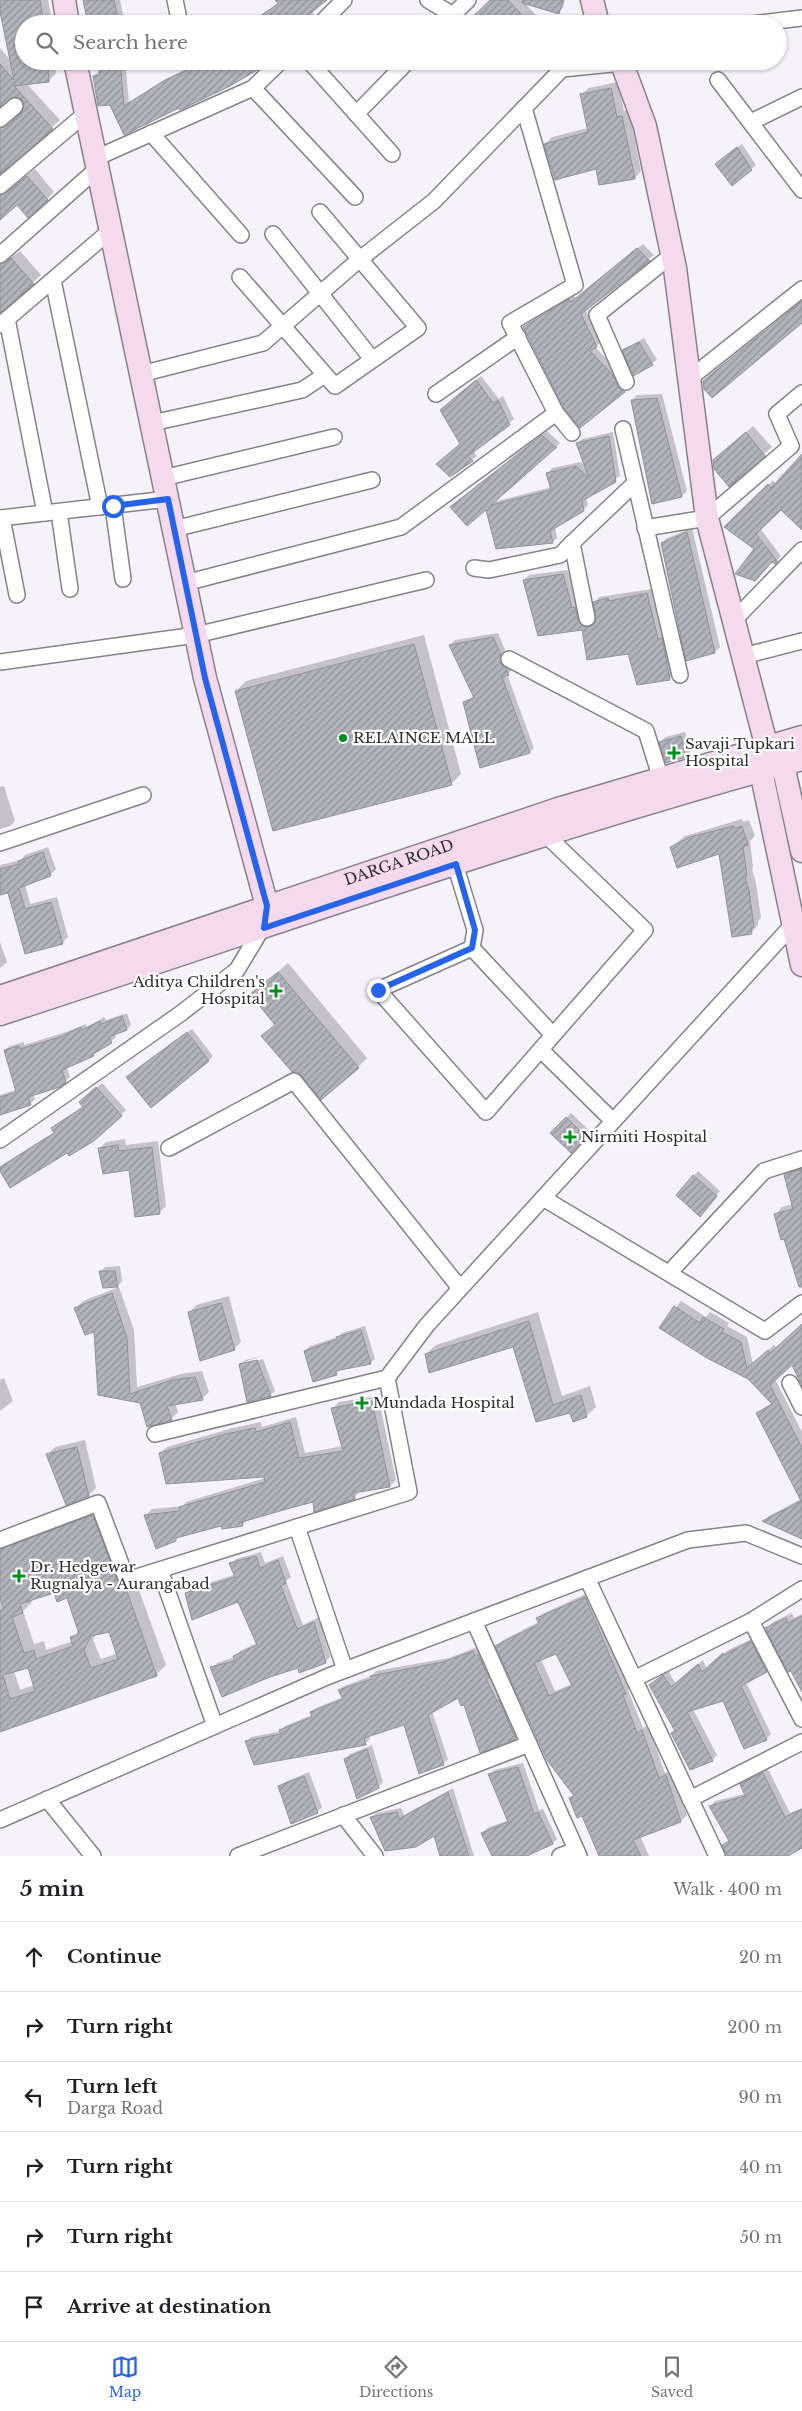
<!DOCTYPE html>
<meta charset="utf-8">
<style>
:root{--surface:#fff;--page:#f2f2f2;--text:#202124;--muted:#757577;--line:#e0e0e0;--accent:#2563eb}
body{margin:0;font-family:"Libre Baskerville",serif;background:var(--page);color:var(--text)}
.stop{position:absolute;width:15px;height:15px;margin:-11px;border:4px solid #2563eb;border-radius:50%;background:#fff}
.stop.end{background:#2563eb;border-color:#fff;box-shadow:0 1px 5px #0008}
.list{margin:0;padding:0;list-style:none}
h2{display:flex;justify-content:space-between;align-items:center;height:65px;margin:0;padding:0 20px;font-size:21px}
h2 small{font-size:16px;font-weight:400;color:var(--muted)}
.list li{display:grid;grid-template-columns:32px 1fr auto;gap:15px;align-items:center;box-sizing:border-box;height:70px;padding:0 20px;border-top:1px solid var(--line)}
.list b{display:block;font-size:19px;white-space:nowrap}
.list p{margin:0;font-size:16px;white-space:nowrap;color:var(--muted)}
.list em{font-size:16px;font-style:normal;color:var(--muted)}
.icon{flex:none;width:28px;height:28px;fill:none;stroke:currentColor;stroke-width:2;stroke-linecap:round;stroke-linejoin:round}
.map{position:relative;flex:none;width:802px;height:1856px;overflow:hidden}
.search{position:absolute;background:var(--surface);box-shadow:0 1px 4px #0004;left:15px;right:15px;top:15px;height:55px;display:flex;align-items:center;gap:12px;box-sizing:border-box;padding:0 18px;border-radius:28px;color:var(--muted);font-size:19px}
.sheet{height:485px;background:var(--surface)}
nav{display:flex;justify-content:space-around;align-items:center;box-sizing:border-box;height:70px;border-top:1px solid var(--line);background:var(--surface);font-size:14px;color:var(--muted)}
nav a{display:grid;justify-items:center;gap:2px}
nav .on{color:var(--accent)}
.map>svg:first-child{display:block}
.shadow{fill:#0003;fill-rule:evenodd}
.building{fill:url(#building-hatch);stroke:#91939a;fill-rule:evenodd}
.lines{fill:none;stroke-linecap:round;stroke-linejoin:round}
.street-casing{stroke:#858289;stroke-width:18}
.secondary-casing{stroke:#858289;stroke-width:25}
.street{stroke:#fff;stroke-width:15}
.secondary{stroke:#f5daef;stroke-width:22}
.route{stroke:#2563eb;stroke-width:6}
.poi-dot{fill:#048e1d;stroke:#fff;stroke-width:2}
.labels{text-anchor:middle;stroke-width:4.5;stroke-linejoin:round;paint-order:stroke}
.poi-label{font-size:15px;fill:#2d2c2f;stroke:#fff;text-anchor:start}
.street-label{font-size:15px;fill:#2d2c2f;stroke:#fff}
</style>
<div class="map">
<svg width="802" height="1856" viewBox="0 0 802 1856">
<defs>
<pattern id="building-hatch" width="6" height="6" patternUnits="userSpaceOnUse" patternTransform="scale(1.25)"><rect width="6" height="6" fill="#b2b4bc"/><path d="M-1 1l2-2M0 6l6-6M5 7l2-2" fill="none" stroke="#919399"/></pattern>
</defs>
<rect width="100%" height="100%" fill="#f5f2fa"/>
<g class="shadow">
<path d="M0,0H48L53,24H24V61H56V73L49,81L26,83L60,120L0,174V131L23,112L26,105L23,99L13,95L0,106V48L12,62Z"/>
<path d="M84,0H120L125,24H89Z"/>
<path d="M276,0H325L312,11L314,15L310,20L304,11L249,24L278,3Z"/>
<path d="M492,0H522L544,24H467Z"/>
<path d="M539,0H565L563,8L558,12Z"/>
<path d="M98,61H125L129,102L172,76L202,61H265L124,134L94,76L100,70Z"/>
<path d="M618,82L624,111L629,110L641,171L635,178L597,167L545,144L552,137L588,128L582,94L589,88Z"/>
<path d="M742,144L756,165L751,169L721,160Z"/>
<path d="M35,169L54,192L47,199L17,203L0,218V182L4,187L11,188Z"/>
<path d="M643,244L654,255L585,309L601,342L595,347L617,369L628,387L624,391L525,327L574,295L576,299Z"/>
<path d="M20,251L41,275L0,313V262L2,264Z"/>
<path d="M802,301V321L704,381L712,373Z"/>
<path d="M644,338L657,360L634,374L624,350Z"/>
<path d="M481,376L499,399L503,396L514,419L473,451L477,456L472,460L450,476L462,444L446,406Z"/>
<path d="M662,394L687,491L682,496L653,502L632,400L637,395Z"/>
<path d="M753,426L772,447L729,485L722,453Z"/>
<path d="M547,431L560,443L493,502L552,487L548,473L552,468L581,462L586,467L577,443L582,439L613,432L620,476L586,497L588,505L583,510L555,527L557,538L553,542L486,507H451Z"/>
<path d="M802,457V528L781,508L760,528L781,556L775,562L726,527L773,480L776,484Z"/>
<path d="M692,528L720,647L715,652L687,660L662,543L667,538Z"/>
<path d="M568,570L576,604L580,603L590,623L597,621L595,602L599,597L652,589L662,635L666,634L674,674L669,679L629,653L583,629L524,580L529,575Z"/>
<path d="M498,633L505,650V659L513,669L507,674L534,748L530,752L464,702L474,696L450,645L455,640Z"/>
<path d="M424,635L461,774L451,784L236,691L246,681Z"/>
<path d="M685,732L691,752L686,756L661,742L665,737Z"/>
<path d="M4,786L15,821L10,826L0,829V787Z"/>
<path d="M742,819L743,822L749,820L755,836L750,841L753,867L752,869L756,883L761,918L758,921V925L751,933L720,853L672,847L685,836Z"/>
<path d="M48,847L56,869L50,875L25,884L30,904L57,897L68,937L62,943L26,953L9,891L0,894V865L21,860L25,855Z"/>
<path d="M0,942L7,962L0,968Z"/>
<path d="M288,963L367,1058L358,1067L302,1074L263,1036L276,1024L252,994Z"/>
<path d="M127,1013L131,1025L127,1029L114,1034L116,1037L93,1055L67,1067L70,1077L65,1081L33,1094L35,1099L30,1104L0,1114V1095L16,1090L5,1050L10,1046L24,1042V1045L66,1032L86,1024L87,1027L104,1017L106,1020Z"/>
<path d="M192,1029L213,1056L208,1061L132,1073Z"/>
<path d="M102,1083L126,1110L121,1115L67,1151L0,1169L4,1164L55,1132L52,1128L84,1106L85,1098Z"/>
<path d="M571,1113L590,1131L571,1151L552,1133Z"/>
<path d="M125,1139L126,1145L158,1141L166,1206L159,1213L130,1168L100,1148L106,1142Z"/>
<path d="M802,1164V1269L775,1215L782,1207L793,1204L785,1175L793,1168Z"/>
<path d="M698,1171L720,1191L704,1210L678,1195Z"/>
<path d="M120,1266L122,1281L118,1286L101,1271L105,1267Z"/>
<path d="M119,1287L134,1330L137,1387L181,1374L202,1371L209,1392L202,1399L175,1403L178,1412L171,1419L141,1402L99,1394L95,1330L76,1308L83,1301Z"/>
<path d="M229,1296L241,1342L234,1349L189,1313L196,1305Z"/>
<path d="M681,1301L706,1317L710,1312L729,1323L727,1326L747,1337L753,1364L774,1345L777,1348L802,1325V1383L792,1363L775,1379L802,1432V1535L764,1521L769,1516L801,1499L757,1413L772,1403L748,1378L661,1328Z"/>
<path d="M538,1312L562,1396L590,1386L596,1407L586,1416L571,1412L537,1421L514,1346L426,1354L436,1345Z"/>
<path d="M365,1326L375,1359L370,1363L341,1369L336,1374L305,1351L310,1346L338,1337L342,1333Z"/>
<path d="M262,1356L244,1362V1364L263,1359L275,1391L270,1395L240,1365L245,1360Z"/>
<path d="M4,1378L13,1401L0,1411V1380Z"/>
<path d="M378,1396L396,1480L390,1486L360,1491L354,1498L314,1501L248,1519L242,1525H222L179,1536L175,1540L146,1515L152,1509L183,1506L186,1502L265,1478V1475L160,1453L167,1447L233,1428L261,1422L262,1427L296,1417L305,1453L343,1446L333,1408L339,1402Z"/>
<path d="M85,1440L96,1488L89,1495L67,1503L47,1455L55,1447Z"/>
<path d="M102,1506L135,1579L166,1665L156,1675L0,1731V1543ZM55,1591L68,1597L79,1630L72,1638L73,1641L46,1650L44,1641L34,1644L23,1611L32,1602L31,1599ZM110,1630L118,1653L101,1659L93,1640L96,1634ZM28,1666L34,1685L20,1690L14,1671Z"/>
<path d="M261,1552L265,1563L283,1556L291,1577L286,1581L303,1625L319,1617L330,1657L325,1662L298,1667L212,1668L217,1663L235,1657L240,1651L257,1643L238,1600L186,1594L191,1589L236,1574L231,1564L236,1559Z"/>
<path d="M590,1592L631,1687L628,1690L643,1728L648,1725L665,1773L672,1770L687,1815L681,1821L640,1836L649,1856H599L583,1814L571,1798L574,1795L497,1646L503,1640L539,1622L538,1618L544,1613ZM557,1652L572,1684L555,1691L541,1659Z"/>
<path d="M792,1613L794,1618L802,1614V1689L767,1628L773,1622Z"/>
<path d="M756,1637L771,1666L746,1682L771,1734L766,1739L723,1700L693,1709L717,1755L713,1760L691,1768L672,1733L676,1729L655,1681L668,1671L676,1684L703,1660L707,1669L728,1650Z"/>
<path d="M477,1647L520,1733L516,1738L481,1751L464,1703L458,1696L432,1711L448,1759L443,1764L405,1723L369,1735L370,1739L365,1744L246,1742L251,1737L281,1731L285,1726L312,1715V1712L316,1708L343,1697L339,1690L344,1686L371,1676L376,1671L449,1658Z"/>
<path d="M372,1745L383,1782L378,1787L345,1759L350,1754Z"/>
<path d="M523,1763L539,1810L543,1809L557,1839L553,1843L520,1856H493L483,1833L487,1828L509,1820L489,1775L494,1770Z"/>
<path d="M768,1769L790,1813L802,1808V1847L784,1856H729L724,1845L730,1840L711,1806L715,1801L745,1794L741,1785L746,1780Z"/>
<path d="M309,1772L322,1807L317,1812L280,1786L285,1782Z"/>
<path d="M453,1788L474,1856H441L435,1835L372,1817L376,1813L401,1808L404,1815Z"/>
</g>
<g class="building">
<path d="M0,0H40L44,24H24V61H48L49,82L14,86L53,129L0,174V128L6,126L21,113L24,105L22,100L14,97L0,107V64L14,80L0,12Z"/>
<path d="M83,0H114L119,24H88Z"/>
<path d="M275,0H327L307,16L311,24H248L278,4Z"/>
<path d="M490,0H508L530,24H465Z"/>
<path d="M523,0H563L559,14L522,3Z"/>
<path d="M97,61H120L124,106L165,80L208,61H267L259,69L230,86L180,110L179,108L124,135L110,105L98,106L93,76L100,75Z"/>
<path d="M611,88L617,117L622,116L635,179L599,185L596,169L555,180L544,144L588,132L580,94Z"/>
<path d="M737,147L752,170L732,186L715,164Z"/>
<path d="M27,176L48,200L28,218L17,205L0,220V195L6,193Z"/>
<path d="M637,248L650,261L581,314L597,347L590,351L612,374L618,386L625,392L580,428L564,408L523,327L569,299L571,302Z"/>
<path d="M11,258L34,284L0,313V265Z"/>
<path d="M802,301V323L712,398L704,389L703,381Z"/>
<path d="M639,342L653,365L633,376L622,350Z"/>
<path d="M476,380L493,403L498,400L510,425L468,456L473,461L450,477L436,464L460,444L440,410Z"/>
<path d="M657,398L682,497L652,504L631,400Z"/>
<path d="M746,432L765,456L729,487L714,469L713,460Z"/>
<path d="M542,435L555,447H557L491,505L551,490L546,473L576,466L589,478L576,443L609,436L616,482L582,501L584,511L550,531L553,543L496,549L486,510L467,526L450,507Z"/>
<path d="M802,454V530L781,510L756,534L778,562L775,564L772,562L755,581L735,574L754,549L724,527L768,484L771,488Z"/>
<path d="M687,532L715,653L686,661L661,543Z"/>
<path d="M563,574L572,608L575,607L578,620L584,627L593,625L596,621L593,602L608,598L609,601L647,593L658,639L662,638L670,680L637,685L628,654L587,660L582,630L538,636L523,580Z"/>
<path d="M493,637L501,655V664L506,668L509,675L502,677L530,753L480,768L463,702L474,698L449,645Z"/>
<path d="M414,644L452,785L273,831L235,691Z"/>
<path d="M681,736L686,757L666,763L659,742Z"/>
<path d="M734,826L736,828L742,826L748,845L743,847L747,876L745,877L749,890L754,927L751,929L752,934L732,937L719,854L677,868L670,847L690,837Z"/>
<path d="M43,852L51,876L19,888L25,909L51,902L63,944L25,954L8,893L0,895V869L19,864L18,861Z"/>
<path d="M278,972L359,1068L321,1100L301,1075L292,1072L261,1036L275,1025L250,994Z"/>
<path d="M122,1016L127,1030L109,1037L112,1043L93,1054L94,1056L62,1070L66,1082L60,1087L28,1097L31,1105L0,1115V1097L16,1092L4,1050L19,1046L20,1049L60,1037L81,1027L82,1030L100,1021L101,1024Z"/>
<path d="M187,1032L209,1061L151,1108L126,1077Z"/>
<path d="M96,1087L122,1116L94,1141L69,1156L67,1153L10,1188L0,1171V1167L54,1133L51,1128L83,1107L79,1102Z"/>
<path d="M566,1117L586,1137L571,1153L550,1133Z"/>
<path d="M118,1145L119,1151L152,1147L160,1214L135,1217L129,1170L103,1174L98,1148Z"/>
<path d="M802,1169V1287H799L784,1239L781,1240L774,1214L793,1209L784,1175Z"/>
<path d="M693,1175L717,1196L700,1217L676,1195Z"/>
<path d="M99,1271H115L118,1287L103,1288Z"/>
<path d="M112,1293L127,1338L130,1394L172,1380L195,1377L203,1400L167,1406L172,1420L147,1427L140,1403L98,1395L94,1332L85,1335L74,1308Z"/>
<path d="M221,1303L235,1350L200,1361L188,1312Z"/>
<path d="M674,1306L700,1323L703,1317L724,1329L722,1332L741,1342L747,1368L768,1350L770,1353L802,1324V1386L792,1365L770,1385L802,1448V1539L762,1521L801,1501L756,1413L772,1404L748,1379L707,1358L659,1328Z"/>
<path d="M529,1321L553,1405L581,1395L587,1417L573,1422L570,1413L536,1422L513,1347L429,1373L425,1354Z"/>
<path d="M361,1330L371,1364L335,1371L337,1375L313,1382L304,1351L337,1339L336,1337Z"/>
<path d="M257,1360L271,1396L247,1402L239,1364Z"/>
<path d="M372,1401L390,1487L353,1493L355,1499L314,1512L313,1502L287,1509L242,1522L243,1526L222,1529L221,1526L176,1538V1541L156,1549L144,1515L180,1511L179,1507L265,1482L264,1477L166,1484L159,1453L226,1434L255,1428L256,1432L290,1422L299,1458L343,1451L331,1408Z"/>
<path d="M77,1447L89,1496L66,1505L46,1454Z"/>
<path d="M93,1515L118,1583L126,1589L157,1676L0,1732V1611L4,1609L0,1598V1549ZM54,1593L57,1602L67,1598L79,1634L70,1637L73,1646L36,1659L34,1650L24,1653L12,1617L23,1613L20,1604ZM109,1632L118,1659L91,1668L84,1650L91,1636ZM28,1668L35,1691L10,1699L3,1675Z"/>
<path d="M256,1556L260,1568L278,1560L286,1583L281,1586L297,1629L314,1622L326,1663L299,1673L298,1668L270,1677L222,1697L210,1667L235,1661L233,1656L257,1645L238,1602L192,1620L185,1593L235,1577L229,1563Z"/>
<path d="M585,1597L626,1694L623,1695L637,1733L642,1730L659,1778L666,1775L681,1822L633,1840L641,1856H599L582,1816L577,1818L569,1798L574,1796L547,1760L495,1646L539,1624L536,1618ZM556,1654L572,1686L549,1696L534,1663Z"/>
<path d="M802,1616V1692L791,1671L788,1672L765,1628L786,1618L788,1623Z"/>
<path d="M751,1641L767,1672L741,1686L767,1740L744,1749L723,1701L687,1712L713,1761L690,1770L671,1733L675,1731L649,1685L663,1675L671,1687L698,1664L702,1672L723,1653L724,1655Z"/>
<path d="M473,1651L475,1656L478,1654L489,1678L486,1679L497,1701L499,1700L516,1739L480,1753L464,1705L461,1706L458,1698L428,1715L444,1765L432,1769L419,1774L404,1725L364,1738L366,1745L254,1765L245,1741L281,1734L279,1730L312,1717L310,1712L343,1699L338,1690L372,1679L370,1676L443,1662Z"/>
<path d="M367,1749L379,1788L357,1799L344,1759Z"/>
<path d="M518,1767L534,1814L538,1812L553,1844L527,1856H492L481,1833L508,1822L488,1774Z"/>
<path d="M763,1773L785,1817L802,1809V1848L788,1856H727L722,1845L729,1841L709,1806L745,1796L740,1784Z"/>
<path d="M304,1776L318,1813L291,1824L278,1786Z"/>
<path d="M448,1792L469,1856H440L434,1836L416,1847L385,1851L370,1817L397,1812L399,1819Z"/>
</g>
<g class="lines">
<g class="street-casing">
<g id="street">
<path d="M175,0L180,24"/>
<path d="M428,0L453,15"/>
<path d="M320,24L344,0"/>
<path d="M444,24L468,0"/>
<path d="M752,24L802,18"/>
<path d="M309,61L392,154"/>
<path d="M718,80L802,190"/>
<path d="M253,88L355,197"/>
<path d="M524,108L575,285L510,323L556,413L572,433"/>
<path d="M356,114L408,61"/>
<path d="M0,119L15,106"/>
<path d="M751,122L802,97"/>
<path d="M151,133L241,235"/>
<path d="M96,158L253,88L281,61"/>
<path d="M0,186L85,114"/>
<path d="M273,234L372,359"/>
<path d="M0,255L98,168"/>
<path d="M240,277L335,386L418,328L320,212"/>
<path d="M53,280L100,507"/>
<path d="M7,319L45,513"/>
<path d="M0,325L111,230"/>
<path d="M141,374L263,343L360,259L434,201L562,69L622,63"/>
<path d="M689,379L802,289"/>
<path d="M626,382L597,315L672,255"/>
<path d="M436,394L518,337"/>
<path d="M152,423L302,390L325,375"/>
<path d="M623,429L680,675"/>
<path d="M163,478L334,437"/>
<path d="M113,506L123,579"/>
<path d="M59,512L70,589"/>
<path d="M0,518L168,499"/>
<path d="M2,518L17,595"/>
<path d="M645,528L707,518L791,446L777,414L802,393"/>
<path d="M174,529L372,480"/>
<path d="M474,568L489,570L560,555L572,543"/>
<path d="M185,583L401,527L556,413"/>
<path d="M587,618L572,543L634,484"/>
<path d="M734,620L802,550"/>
<path d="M743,656L802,641"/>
<path d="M509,659L646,731L661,779"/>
<path d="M0,662L196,635L426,580"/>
<path d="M542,828L546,835L645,930L486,1112L378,990L472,948L553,1035"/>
<path d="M0,843L143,795"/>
<path d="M455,864L475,930L472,948"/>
<path d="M541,1050L613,1121"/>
<path d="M0,1140L180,1014L237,970L264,925"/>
<path d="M169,1148L294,1081L460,1288"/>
<path d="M543,1198L765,1331L802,1303"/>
<path d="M669,1273L764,1171L802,1159"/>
<path d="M790,1383L802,1407"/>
<path d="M155,1434L387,1378L427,1325L797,920"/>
<path d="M297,1527L345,1670"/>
<path d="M0,1540L98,1503L127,1580L409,1492L387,1378"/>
<path d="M160,1570L215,1726"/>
<path d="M587,1578L717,1856"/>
<path d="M474,1621L579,1856"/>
<path d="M751,1621L802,1719"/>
<path d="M634,1679L751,1621L802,1589"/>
<path d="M47,1799L93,1856"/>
<path d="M690,1799L802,1742"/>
<path d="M343,1815L375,1856"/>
<path d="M0,1820L329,1676L688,1540L746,1533L802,1556"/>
<path d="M238,1856L529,1744"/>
<path d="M560,1856L576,1850"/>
</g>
</g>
<g class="secondary-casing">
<g id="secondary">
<path d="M64,0L68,24"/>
<path d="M592,0L598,24"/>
<path d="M75,61L205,678L267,906"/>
<path d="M621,61L645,126L675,268L707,518L767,748L761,771L802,965"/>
<path d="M773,754L783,765L802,851"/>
<path id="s1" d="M0,997L558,809L802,737"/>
<path d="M0,1014C267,927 531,833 802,759"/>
</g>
</g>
<use href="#street" class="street"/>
<use href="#secondary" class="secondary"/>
</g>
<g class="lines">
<path class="route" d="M113,506L168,499L205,678L267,906L264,928L456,864L475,930L472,948L378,990"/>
</g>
<g class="poi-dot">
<circle cx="343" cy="738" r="5"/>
<path d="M671.5 745.5h5v5h5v5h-5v5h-5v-5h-5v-5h5z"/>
<path d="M273.5 983.5h5v5h5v5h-5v5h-5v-5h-5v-5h5z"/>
<path d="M567.5 1129.5h5v5h5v5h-5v5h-5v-5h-5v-5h5z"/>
<path d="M359.5 1395.5h5v5h5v5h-5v5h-5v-5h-5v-5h5z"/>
<path d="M16.5 1568.5h5v5h5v5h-5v5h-5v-5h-5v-5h5z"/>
</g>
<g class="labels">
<g class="poi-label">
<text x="353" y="743">RELAINCE MALL</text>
<text x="685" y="749">Savaji Tupkari<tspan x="685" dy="17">Hospital</tspan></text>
<text x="265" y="987" text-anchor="end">Aditya Children's<tspan x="265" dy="17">Hospital</tspan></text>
<text x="581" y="1142">Nirmiti Hospital</text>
<text x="373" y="1408">Mundada Hospital</text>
<text x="30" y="1572">Dr. Hedgewar<tspan x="30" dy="17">Rugnalya - Aurangabad</tspan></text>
</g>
<g class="street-label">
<text dy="5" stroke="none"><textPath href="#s1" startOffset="421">DARGA ROAD</textPath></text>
</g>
</g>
</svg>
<div class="stop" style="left:113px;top:506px"></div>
<div class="stop end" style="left:378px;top:990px"></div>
<div class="search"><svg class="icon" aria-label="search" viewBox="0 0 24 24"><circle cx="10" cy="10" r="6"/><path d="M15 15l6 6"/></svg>Search here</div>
</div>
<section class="sheet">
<h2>5 min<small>Walk · 400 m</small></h2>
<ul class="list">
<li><svg class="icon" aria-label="ahead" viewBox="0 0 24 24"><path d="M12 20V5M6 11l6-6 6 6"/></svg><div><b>Continue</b></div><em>20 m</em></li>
<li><svg class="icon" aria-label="right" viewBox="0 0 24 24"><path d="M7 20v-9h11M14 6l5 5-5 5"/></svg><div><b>Turn right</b></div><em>200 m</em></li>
<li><svg class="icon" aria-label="left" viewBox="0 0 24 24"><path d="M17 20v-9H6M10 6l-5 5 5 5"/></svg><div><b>Turn left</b><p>Darga Road</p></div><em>90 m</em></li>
<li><svg class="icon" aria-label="right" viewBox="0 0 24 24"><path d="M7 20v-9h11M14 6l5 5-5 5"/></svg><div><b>Turn right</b></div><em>40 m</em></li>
<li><svg class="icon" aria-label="right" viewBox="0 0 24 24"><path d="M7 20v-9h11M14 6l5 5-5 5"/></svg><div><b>Turn right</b></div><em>50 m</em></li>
<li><svg class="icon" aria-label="arrive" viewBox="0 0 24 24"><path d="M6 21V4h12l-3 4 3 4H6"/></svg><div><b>Arrive at destination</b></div></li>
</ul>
</section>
<nav>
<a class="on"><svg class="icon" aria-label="map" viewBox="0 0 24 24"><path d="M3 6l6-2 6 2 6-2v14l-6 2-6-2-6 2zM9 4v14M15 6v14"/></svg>Map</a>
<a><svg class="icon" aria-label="directions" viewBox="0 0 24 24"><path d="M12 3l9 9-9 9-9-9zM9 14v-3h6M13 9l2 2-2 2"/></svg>Directions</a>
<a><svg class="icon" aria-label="saved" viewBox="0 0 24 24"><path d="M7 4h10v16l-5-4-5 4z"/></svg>Saved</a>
</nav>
